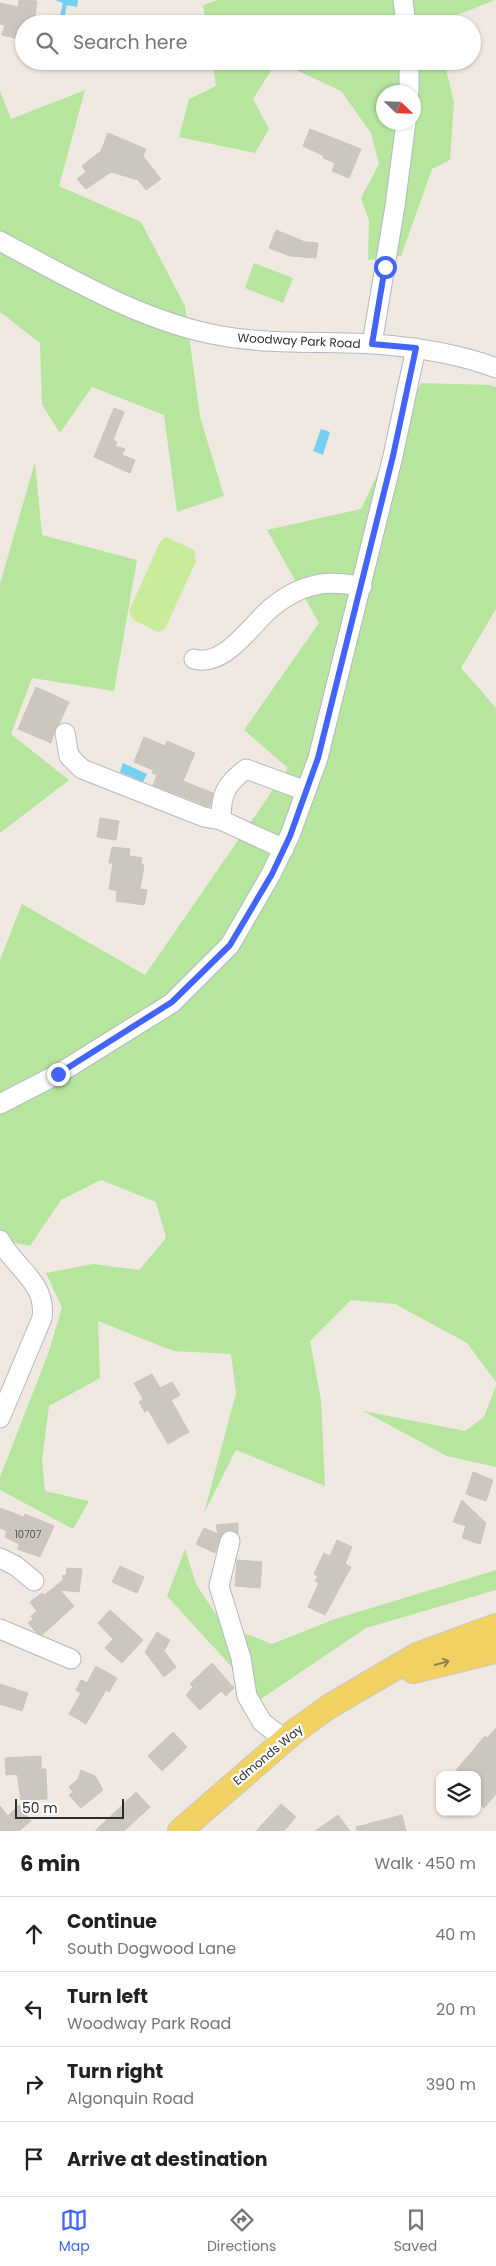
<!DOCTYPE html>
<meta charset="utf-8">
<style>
:root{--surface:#fff;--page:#f6f6f6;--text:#202124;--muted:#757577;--line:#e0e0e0;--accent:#4264fb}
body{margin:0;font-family:Poppins,sans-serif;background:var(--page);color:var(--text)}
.controls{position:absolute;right:15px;bottom:15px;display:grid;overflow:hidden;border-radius:10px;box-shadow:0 1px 4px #0004}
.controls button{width:45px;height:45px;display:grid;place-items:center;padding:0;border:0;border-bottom:1px solid var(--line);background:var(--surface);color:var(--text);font:25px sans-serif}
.compass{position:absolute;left:376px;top:85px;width:45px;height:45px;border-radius:50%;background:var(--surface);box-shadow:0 1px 4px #0004;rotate:113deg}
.scale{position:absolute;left:15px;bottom:12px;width:109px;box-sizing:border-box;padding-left:5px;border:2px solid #2e2e2e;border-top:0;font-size:14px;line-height:18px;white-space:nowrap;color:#2e2e2e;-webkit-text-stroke:4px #fff;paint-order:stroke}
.stop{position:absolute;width:15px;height:15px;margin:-11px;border:4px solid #4264fb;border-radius:50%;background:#fff}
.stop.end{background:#4264fb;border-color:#fff;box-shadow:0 1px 5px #0008}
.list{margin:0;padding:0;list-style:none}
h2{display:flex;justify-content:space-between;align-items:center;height:65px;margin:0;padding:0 20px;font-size:21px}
h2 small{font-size:16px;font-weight:400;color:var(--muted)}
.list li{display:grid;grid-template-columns:32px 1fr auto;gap:15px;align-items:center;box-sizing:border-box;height:75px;padding:0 20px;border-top:1px solid var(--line)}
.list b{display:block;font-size:19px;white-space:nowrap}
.list p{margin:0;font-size:16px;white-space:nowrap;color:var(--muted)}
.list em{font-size:16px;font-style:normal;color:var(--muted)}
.icon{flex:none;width:28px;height:28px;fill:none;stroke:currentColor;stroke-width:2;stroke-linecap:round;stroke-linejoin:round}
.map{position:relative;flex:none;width:496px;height:1831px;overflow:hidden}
.search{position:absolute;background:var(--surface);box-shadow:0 1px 4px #0004;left:15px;right:15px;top:15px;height:55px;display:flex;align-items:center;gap:12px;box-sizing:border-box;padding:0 18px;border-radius:28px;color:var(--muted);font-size:19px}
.sheet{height:365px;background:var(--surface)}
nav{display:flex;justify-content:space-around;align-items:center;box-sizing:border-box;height:70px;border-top:1px solid var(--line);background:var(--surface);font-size:14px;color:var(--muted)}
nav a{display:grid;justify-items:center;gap:2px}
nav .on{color:var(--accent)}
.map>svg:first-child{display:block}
.green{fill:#b6e59e;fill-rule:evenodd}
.pitch{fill:#c9ec9a}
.water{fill:#75cff0}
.building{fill:#cbc7bf;stroke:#cbc5ba}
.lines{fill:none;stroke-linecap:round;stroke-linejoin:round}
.minor-casing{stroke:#b4b7c1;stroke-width:21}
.major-casing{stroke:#c9c9c9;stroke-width:26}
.minor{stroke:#fff;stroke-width:19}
.major{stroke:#f2d163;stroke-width:24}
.oneway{stroke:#908048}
.route{stroke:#4264fb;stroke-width:6}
.labels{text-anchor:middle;stroke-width:4.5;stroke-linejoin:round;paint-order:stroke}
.number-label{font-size:10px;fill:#555452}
.street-label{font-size:12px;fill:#2e2e2e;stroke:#fff}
</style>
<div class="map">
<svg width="496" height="1831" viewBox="0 0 496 1831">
<rect width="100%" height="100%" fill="#efe9e1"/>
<g class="green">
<path d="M217,0H495L435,24H206L203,5Z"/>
<path d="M212,61H277L253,99L269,129L255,153L179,137L189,99L216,86Z"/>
<path d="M277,61H444L454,102L450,160L432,169L401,256L368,260L369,221L361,198L379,164L371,133L341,91ZM384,92H414V122H384Z"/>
<path d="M85,90L59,186L141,222L185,306L200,417L224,496L177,512L164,415L92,387L60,433L42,405L40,343L0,312V91L11,119Z"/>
<path d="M254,263L293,278L283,303L245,288Z"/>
<path d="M421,383L491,385L496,387V609L461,668L496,708V1382L467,1343L395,1304L351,1300L310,1341L321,1400L325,1486L236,1450L204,1513L236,1393L231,1354L173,1351L98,1321L100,1378L49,1406L42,1460L45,1491L89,1501L73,1529L0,1490V1477L48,1354L62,1308L46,1273L93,1264L139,1270L166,1238L156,1202L101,1180L61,1200L30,1246L0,1240V960L22,904L145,975L288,768L244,730L319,623L267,530L361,509Z"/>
<path d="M35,462L42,535L137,560L114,691L32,678L11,734L69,780L0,833V584Z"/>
<path d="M496,1386V1467L447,1456L363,1411L465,1431L484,1417Z"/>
<path d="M185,1549L196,1584L223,1625L272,1644L335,1619L496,1570V1590L366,1628L261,1699L167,1596Z"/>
</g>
<path class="pitch" d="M166,537L194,550L196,561L165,629L158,632L133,620L129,611L160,542Z"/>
<g class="water">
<path d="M55,0H78L77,7L67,5L63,24H58L63,3Z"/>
<path d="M321,429L330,432L323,455L313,451Z"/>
<path d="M123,763L147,774L143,782L120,772Z"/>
</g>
<g class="building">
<path d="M19,0L37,1L34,24H24V40L2,35L5,25L0,24V3L18,7Z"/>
<path d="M310,129L361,149L349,178L332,171L335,163L323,158L324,156L303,146Z"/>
<path d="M108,133L146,149L143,156L161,179L146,190L138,180L111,172L86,189L77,179L86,172L82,166L101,151Z"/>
<path d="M276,230L305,242L318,243L316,258L290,256L269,248Z"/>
<path d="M114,408L124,412L113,440L117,442L115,446L125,449L122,455L135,460L130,473L94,457Z"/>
<path d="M36,687L69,702L59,724L55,729L51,743L18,729Z"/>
<path d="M144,737L165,746L167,741L195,753L183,781L213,793L210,807L153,785L157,775L152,773L153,770L134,762Z"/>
<path d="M100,818L119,821L116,840L97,837Z"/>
<path d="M112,847L130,849L129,856L142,858L141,864L144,865L140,889L147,890L144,905L116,901L117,891L109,889L113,863H109Z"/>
<path d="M152,1374L160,1388L172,1382L180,1395L171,1400L189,1432L168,1444L148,1410L145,1412L139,1402L143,1399L134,1383Z"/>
<path d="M473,1472L493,1480L486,1501L466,1494Z"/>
<path d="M462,1500L486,1523L480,1544L462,1538L466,1526L453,1522Z"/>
<path d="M0,1508L24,1517L25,1514L54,1526L40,1557L17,1549L19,1544L5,1537L7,1531L0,1528Z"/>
<path d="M238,1523V1534L232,1530L222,1534L215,1553L196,1544L204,1528L218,1534L216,1525Z"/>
<path d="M337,1540L352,1547L345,1564L351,1567L325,1615L308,1607L319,1583L315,1581L318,1576L314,1574L324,1553L330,1556Z"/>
<path d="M237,1560L262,1562L260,1588L235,1586Z"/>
<path d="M120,1566L144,1577L137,1593L112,1582Z"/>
<path d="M67,1568L82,1569L79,1592L60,1590L74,1606L42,1635L36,1632L28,1623L33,1619L31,1616L37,1611L30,1602L42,1593L44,1595L51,1590L63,1580V1575L66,1576Z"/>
<path d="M110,1610L143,1640L122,1663L105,1648L113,1639L98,1623Z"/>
<path d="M157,1632L170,1640L164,1651L176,1667L164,1677L145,1652Z"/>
<path d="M212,1663L234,1688L226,1696L221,1691L200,1710L186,1695L193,1687L190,1684Z"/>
<path d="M96,1666L117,1678L109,1692L106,1690L86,1724L69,1714L81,1693L76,1690L81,1680L87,1683Z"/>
<path d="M0,1684L28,1693L22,1711L0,1704Z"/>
<path d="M496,1728V1794L484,1808L477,1802V1775H452L485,1736L487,1738Z"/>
<path d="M173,1732L187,1747L162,1771L148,1756Z"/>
<path d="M41,1756V1769H46L47,1799L21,1800L17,1774L6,1775L5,1758Z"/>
<path d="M81,1770L95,1776L103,1790L81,1808L69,1795L73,1792L69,1787L78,1779Z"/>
<path d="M136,1792L150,1807L124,1831H95Z"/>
<path d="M281,1804L296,1817L284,1831H256Z"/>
<path d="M19,1805L31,1821L19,1831H0V1806L8,1816Z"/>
<path d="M338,1815L350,1831H315Z"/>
<path d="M402,1815L406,1831H357L356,1827Z"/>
</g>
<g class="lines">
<g class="minor-casing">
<g id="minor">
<path d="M403,0L406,24"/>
<path d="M409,61V92"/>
<path d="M0,241C69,278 145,323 222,336C272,345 323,341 374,344C415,347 457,353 496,368"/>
<path d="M372,344L395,206L406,122"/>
<path d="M194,659C224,668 251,625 271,608C282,599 298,589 312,586C328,581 345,584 362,586"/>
<path d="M65,733L69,756L82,769L204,817L221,820L284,849"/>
<path d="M221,820C221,794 225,785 246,769L306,791"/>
<path d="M0,1104L58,1074L172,1003L230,945L271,874L290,835L318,758L393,456L416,348"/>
<path d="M0,1240C15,1269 47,1282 42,1318L0,1418"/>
<path d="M230,1541L219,1586L241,1658L247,1696L262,1722L285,1740"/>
<path d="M0,1558L16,1566L34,1581"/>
<path d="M0,1629L71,1659"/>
</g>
</g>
<g class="major-casing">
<g id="major">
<path d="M413,1671L496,1651"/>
<path d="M180,1831L295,1731L330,1706L417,1655L496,1626"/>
</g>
</g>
<use href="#minor" class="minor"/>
<use href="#major" class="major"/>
</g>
<defs><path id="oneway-shaft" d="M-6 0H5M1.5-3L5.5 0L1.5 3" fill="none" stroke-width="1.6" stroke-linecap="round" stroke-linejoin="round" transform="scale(1.25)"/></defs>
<use class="oneway" href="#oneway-shaft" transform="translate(442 1663) rotate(-15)"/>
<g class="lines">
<path class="route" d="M58,1074L172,1002L230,945L272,874L290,836L318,758L393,456L416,348L372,344L385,267"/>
</g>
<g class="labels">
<g class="number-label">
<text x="28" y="1538">10707</text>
</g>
<g class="street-label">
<text transform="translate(299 341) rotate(3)" y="4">Woodway Park Road</text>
<text transform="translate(268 1755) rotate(-40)" y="4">Edmonds Way</text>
</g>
</g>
</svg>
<div class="controls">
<button><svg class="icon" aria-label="layers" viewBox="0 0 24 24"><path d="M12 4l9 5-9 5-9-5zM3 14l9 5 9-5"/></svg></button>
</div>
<svg class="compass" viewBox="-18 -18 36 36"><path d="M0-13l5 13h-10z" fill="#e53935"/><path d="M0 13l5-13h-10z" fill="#757577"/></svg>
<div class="scale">50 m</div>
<div class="stop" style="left:385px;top:267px"></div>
<div class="stop end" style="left:58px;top:1074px"></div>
<div class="search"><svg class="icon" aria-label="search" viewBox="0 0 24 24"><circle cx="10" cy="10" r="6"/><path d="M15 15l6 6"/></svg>Search here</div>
</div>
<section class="sheet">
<h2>6 min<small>Walk · 450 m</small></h2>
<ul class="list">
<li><svg class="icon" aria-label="ahead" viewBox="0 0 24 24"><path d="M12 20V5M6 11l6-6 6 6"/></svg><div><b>Continue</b><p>South Dogwood Lane</p></div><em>40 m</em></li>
<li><svg class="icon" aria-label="left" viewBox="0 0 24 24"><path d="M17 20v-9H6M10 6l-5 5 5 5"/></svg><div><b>Turn left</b><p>Woodway Park Road</p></div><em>20 m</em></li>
<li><svg class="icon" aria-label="right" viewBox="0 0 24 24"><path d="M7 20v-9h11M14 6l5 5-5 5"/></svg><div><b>Turn right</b><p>Algonquin Road</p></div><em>390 m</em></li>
<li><svg class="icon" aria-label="arrive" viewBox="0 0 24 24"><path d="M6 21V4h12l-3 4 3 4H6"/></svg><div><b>Arrive at destination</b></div></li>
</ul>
</section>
<nav>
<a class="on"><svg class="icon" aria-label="map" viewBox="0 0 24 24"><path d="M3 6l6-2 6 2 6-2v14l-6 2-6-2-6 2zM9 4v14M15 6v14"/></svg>Map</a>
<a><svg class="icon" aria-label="directions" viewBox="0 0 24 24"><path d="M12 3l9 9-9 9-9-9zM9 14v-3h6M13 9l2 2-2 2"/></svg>Directions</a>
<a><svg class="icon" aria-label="saved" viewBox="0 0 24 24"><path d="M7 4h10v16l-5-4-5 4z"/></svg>Saved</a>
</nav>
